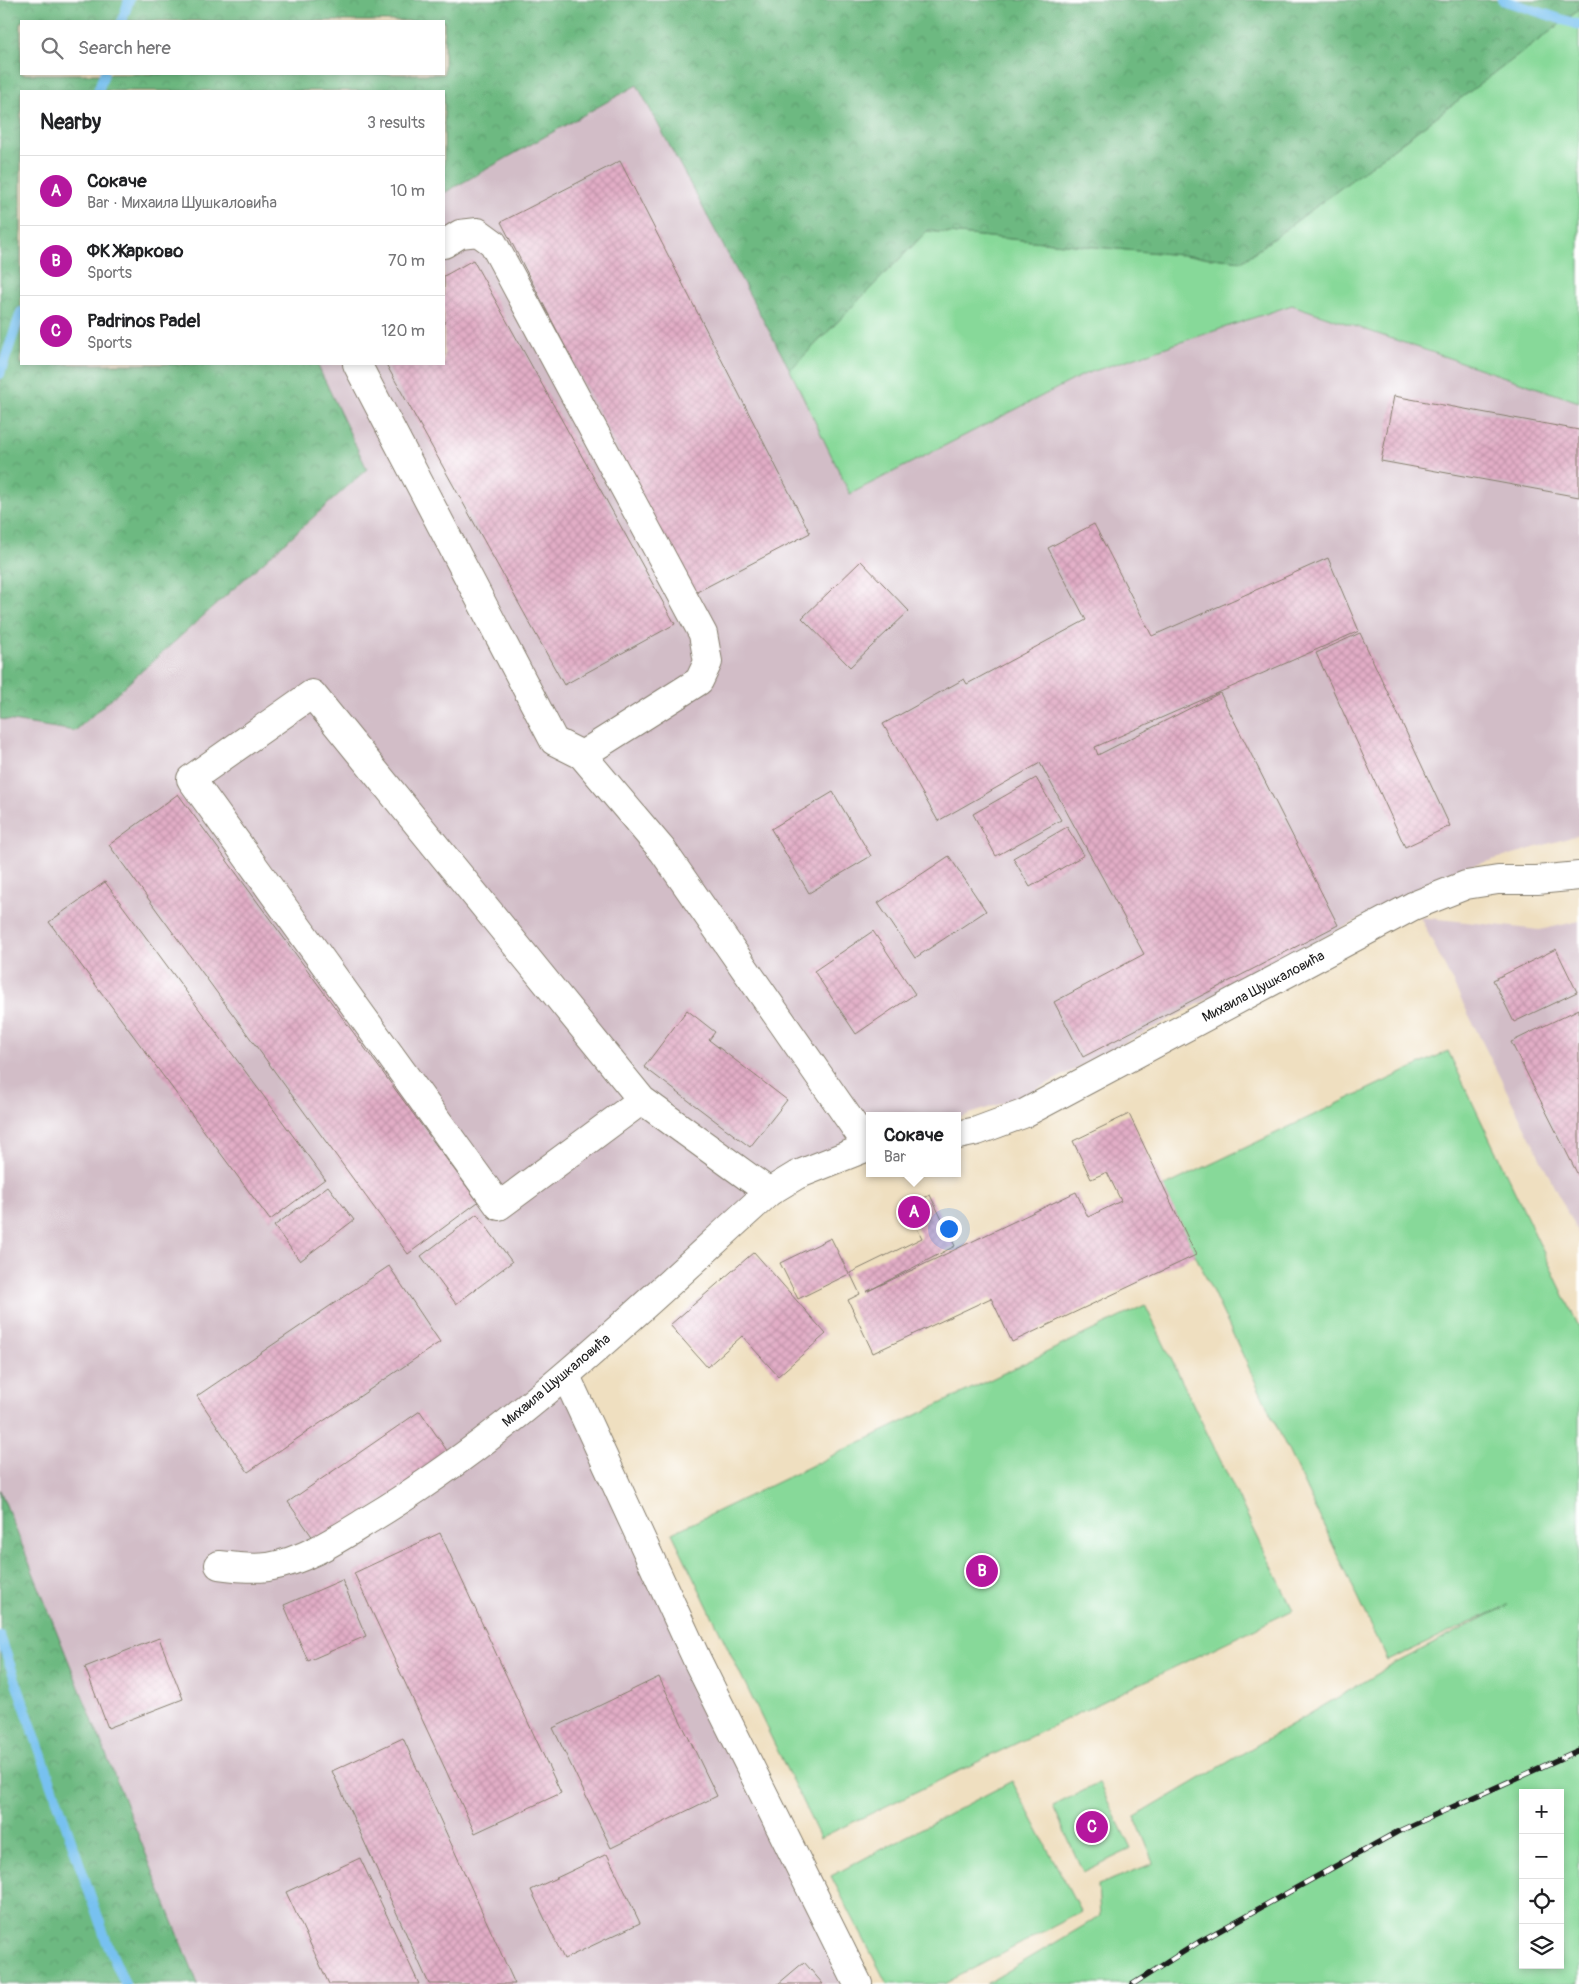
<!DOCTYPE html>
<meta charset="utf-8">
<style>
:root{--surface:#fff;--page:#f6f6f6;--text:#202124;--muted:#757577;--line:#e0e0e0;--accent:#b5179e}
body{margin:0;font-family:Pangolin,sans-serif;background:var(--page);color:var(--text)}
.controls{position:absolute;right:15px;bottom:15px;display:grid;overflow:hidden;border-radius:0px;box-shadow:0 2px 8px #0003}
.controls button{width:45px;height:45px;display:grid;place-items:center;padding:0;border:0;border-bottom:1px solid var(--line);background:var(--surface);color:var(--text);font:25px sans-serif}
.you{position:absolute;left:948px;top:1228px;width:18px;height:18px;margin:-12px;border:4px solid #fff;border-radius:50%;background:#1a73e8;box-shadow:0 0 0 8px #1a73e833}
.badge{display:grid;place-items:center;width:32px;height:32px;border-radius:50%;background:var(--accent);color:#fff;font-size:16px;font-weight:700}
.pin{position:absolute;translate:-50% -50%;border:2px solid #fff;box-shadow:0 1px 5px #0006}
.popup{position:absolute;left:866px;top:1112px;width:95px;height:65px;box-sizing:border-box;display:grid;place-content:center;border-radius:0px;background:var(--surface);filter:drop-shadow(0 1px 4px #0005);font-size:16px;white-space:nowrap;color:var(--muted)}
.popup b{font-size:19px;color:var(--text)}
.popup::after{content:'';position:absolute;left:50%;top:100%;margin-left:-10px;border:10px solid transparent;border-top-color:var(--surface)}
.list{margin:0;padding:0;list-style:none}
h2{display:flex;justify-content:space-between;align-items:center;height:65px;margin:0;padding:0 20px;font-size:21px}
h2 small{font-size:16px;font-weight:400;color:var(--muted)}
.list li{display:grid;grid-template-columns:32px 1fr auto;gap:15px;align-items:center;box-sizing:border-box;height:70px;padding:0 20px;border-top:1px solid var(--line)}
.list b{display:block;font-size:19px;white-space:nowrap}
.list p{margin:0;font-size:16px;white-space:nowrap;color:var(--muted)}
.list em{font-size:16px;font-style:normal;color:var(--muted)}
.icon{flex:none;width:28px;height:28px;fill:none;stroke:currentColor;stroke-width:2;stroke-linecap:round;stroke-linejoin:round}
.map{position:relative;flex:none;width:1579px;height:1984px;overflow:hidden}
.search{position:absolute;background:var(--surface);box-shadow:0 2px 8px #0003;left:20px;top:20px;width:425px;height:55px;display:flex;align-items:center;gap:12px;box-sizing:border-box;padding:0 18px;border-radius:0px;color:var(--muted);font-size:19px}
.panel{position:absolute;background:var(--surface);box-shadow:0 2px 8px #0003;left:20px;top:90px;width:425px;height:275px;border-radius:0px}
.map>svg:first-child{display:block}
.industrial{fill:#d2bdc7}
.green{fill:#87d999;stroke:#527a5a;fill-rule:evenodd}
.forest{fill:url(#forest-crowns);stroke:#446a4e;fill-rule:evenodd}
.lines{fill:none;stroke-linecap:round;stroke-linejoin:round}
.stream{stroke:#77c1f0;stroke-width:10}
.building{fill:url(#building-cross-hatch)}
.minor-casing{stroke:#867e6e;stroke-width:30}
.minor{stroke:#fff;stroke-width:28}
.rail-casing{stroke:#1c1c1c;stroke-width:5.5}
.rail{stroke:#fff;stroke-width:4;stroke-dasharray:11;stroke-linecap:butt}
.labels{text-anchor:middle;stroke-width:4;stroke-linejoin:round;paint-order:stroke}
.street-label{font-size:14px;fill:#1c1c1c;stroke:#fff}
</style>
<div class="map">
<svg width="1579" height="1984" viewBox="0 0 1579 1984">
<defs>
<pattern id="forest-crowns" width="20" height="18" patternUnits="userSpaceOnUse" patternTransform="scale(1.25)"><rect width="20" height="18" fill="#6db981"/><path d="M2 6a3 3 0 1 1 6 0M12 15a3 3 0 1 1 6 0" fill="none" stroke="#5e9e6f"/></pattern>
<pattern id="building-cross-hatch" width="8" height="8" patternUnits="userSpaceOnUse" patternTransform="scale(1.25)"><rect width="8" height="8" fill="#e2adc6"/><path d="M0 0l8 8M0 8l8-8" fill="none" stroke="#c194aa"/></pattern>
</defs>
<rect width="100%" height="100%" fill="#fff"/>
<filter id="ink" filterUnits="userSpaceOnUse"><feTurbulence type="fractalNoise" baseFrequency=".02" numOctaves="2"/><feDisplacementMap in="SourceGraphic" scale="10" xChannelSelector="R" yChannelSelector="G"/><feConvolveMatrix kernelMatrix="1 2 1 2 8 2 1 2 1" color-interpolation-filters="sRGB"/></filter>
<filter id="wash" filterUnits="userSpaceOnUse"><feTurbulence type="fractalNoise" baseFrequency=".0096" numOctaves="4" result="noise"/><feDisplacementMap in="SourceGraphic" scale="20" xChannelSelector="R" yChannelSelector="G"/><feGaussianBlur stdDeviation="1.12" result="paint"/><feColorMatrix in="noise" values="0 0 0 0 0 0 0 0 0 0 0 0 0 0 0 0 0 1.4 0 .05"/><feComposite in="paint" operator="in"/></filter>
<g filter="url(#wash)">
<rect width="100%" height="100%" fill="#efdfc0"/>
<g class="industrial">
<path d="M637,85L790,370L850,494L1085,374L1292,305L1579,402V835L1447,873L1024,1096L958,1118V1116H870V1146L758,1192L566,1376L858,1984H198L0,1490V719L75,731L367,469L317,364H444V193Z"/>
<path d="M1420,917L1540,930L1579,921V1236Z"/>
</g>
<g class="green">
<path d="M1579,10V402L1292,305L1085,374L850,494L790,370L927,231L1243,261Z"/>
<path d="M1448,1051L1579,1327V1984H986L1100,1916L1098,1885L1154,1863L1135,1817L1396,1663L1508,1605L1388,1661L1163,1187ZM1523,1793H1560V1965H1523Z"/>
<path d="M1145,1305L1293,1610L820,1838L672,1533Z"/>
<path d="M1012,1781L1081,1912L944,1984H887L831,1876Z"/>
<path d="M1099,1783L1131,1849L1083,1872L1053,1806Z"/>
</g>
<g class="forest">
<path d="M0,0H1579V10L1243,261L927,231L790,370L637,85L444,193V91H21V364H317L367,469L75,731L0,719ZM21,21H444V74H21Z"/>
<path d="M0,1490L198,1984H0Z"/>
</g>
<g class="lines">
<g class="stream">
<path d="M1502,0L1579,25"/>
<path d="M122,21L129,0"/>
<path d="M98,91L104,74"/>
<path d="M0,374L21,312"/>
<path d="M0,1636L107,1943L125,1984"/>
</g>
</g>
<g id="blocks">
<g class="building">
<path d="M620,161L810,533L693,594L501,222Z"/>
<path d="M473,260L675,624L564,685L386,364H444V276Z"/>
<path d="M1394,396L1579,430V497L1381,461Z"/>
<path d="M1094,524L1152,636L1328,558L1359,631L1095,747L1098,755L1220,693L1338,925L1083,1057L1054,1002L1144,954L1040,763L938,821L883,724L964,679L967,684L1086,620L1048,548Z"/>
<path d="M861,561L909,611L850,667L802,618Z"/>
<path d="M1360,633L1450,826L1405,847L1316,653Z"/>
<path d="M1036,778L1061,820L996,856L973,814Z"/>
<path d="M833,792L871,856L809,893L771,829Z"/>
<path d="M178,794L478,1202L408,1254L109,845Z"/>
<path d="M1067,827L1084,855L1030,887L1013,858Z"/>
<path d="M949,856L986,911L915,958L878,903Z"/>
<path d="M105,882L325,1179L270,1220L49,922Z"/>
<path d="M873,931L915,994L856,1034L814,971Z"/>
<path d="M1556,949L1577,992L1514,1022L1493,980Z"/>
<path d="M1579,1009V1177L1511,1042Z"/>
<path d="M687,1010L715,1032L709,1040L787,1100L750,1147L644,1067Z"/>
<path d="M1129,1114L1196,1255L1012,1342L991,1298L873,1353L848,1300L860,1294L850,1273L922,1238L906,1207L930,1195L955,1246L866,1292L1076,1192L1088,1217L1121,1201L1107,1172L1091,1179L1073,1141Z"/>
<path d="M328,1186L354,1220L300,1261L274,1226Z"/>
<path d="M477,1214L512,1262L456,1304L421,1256Z"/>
<path d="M831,1238L849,1274L798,1299L780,1263Z"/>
<path d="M754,1252L826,1334L778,1376L742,1336L707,1367L670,1325Z"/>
<path d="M389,1266L440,1342L248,1472L197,1396Z"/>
<path d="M420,1411L450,1455L318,1545L288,1502Z"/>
<path d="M440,1533L561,1793L475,1833L354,1573Z"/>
<path d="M342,1580L366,1636L308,1661L284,1605Z"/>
<path d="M159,1638L183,1699L108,1728L85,1667Z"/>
<path d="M659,1677L717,1796L611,1848L553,1728Z"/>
<path d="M403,1738L515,1984H429L332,1771Z"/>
<path d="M607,1854L640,1923L564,1959L531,1890Z"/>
<path d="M360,1858L419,1984H329L286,1892Z"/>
<path d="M804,1962L823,1984H778Z"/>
</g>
</g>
</g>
<g filter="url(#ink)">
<use href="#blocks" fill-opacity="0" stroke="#867e6e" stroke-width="1"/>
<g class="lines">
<g class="minor-casing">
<g id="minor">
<path d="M444,244L460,234L478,232L493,243L703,634L708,662L699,681L582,755"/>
<path d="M357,364L554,741L582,755L663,851L868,1146"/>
<path d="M642,1100L499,1206L191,779L312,694L642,1100L769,1192"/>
<path d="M958,1135L977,1131L1023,1114L1413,906L1466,885L1498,880H1537L1579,876"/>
<path d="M566,1376L698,1662L858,1984"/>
<path d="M219,1565C235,1567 251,1569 268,1567C305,1561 339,1538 370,1519C517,1430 642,1307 769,1192L797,1175L870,1146"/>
</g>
</g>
<use href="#minor" class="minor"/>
<g class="rail-casing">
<path id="rail" d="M1133,1984L1199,1942L1397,1832L1579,1750"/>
</g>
<use href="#rail" class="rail"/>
</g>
</g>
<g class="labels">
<g class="street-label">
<text transform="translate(1263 986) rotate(-28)" y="5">Михаила Шушкаловића</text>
<text transform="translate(556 1380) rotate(-40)" y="5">Михаила Шушкаловића</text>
</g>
</g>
</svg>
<div class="controls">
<button>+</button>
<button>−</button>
<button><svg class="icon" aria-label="locate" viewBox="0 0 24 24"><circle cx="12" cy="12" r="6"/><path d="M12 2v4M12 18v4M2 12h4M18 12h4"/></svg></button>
<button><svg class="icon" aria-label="layers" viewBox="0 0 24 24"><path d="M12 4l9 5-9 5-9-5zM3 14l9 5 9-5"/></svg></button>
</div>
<div class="you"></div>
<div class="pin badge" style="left:914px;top:1212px">A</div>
<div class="popup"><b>Сокаче</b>Bar</div>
<div class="pin badge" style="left:982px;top:1571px">B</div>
<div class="pin badge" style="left:1092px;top:1827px">C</div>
<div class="search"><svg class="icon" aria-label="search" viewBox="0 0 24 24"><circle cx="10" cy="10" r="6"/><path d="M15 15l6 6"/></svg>Search here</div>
<section class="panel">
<h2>Nearby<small>3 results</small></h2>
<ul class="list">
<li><span class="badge">A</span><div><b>Сокаче</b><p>Bar · Михаила Шушкаловића</p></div><em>10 m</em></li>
<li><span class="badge">B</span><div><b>ФК Жарково</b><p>Sports</p></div><em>70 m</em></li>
<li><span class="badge">C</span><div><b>Padrinos Padel</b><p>Sports</p></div><em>120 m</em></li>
</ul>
</section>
</div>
